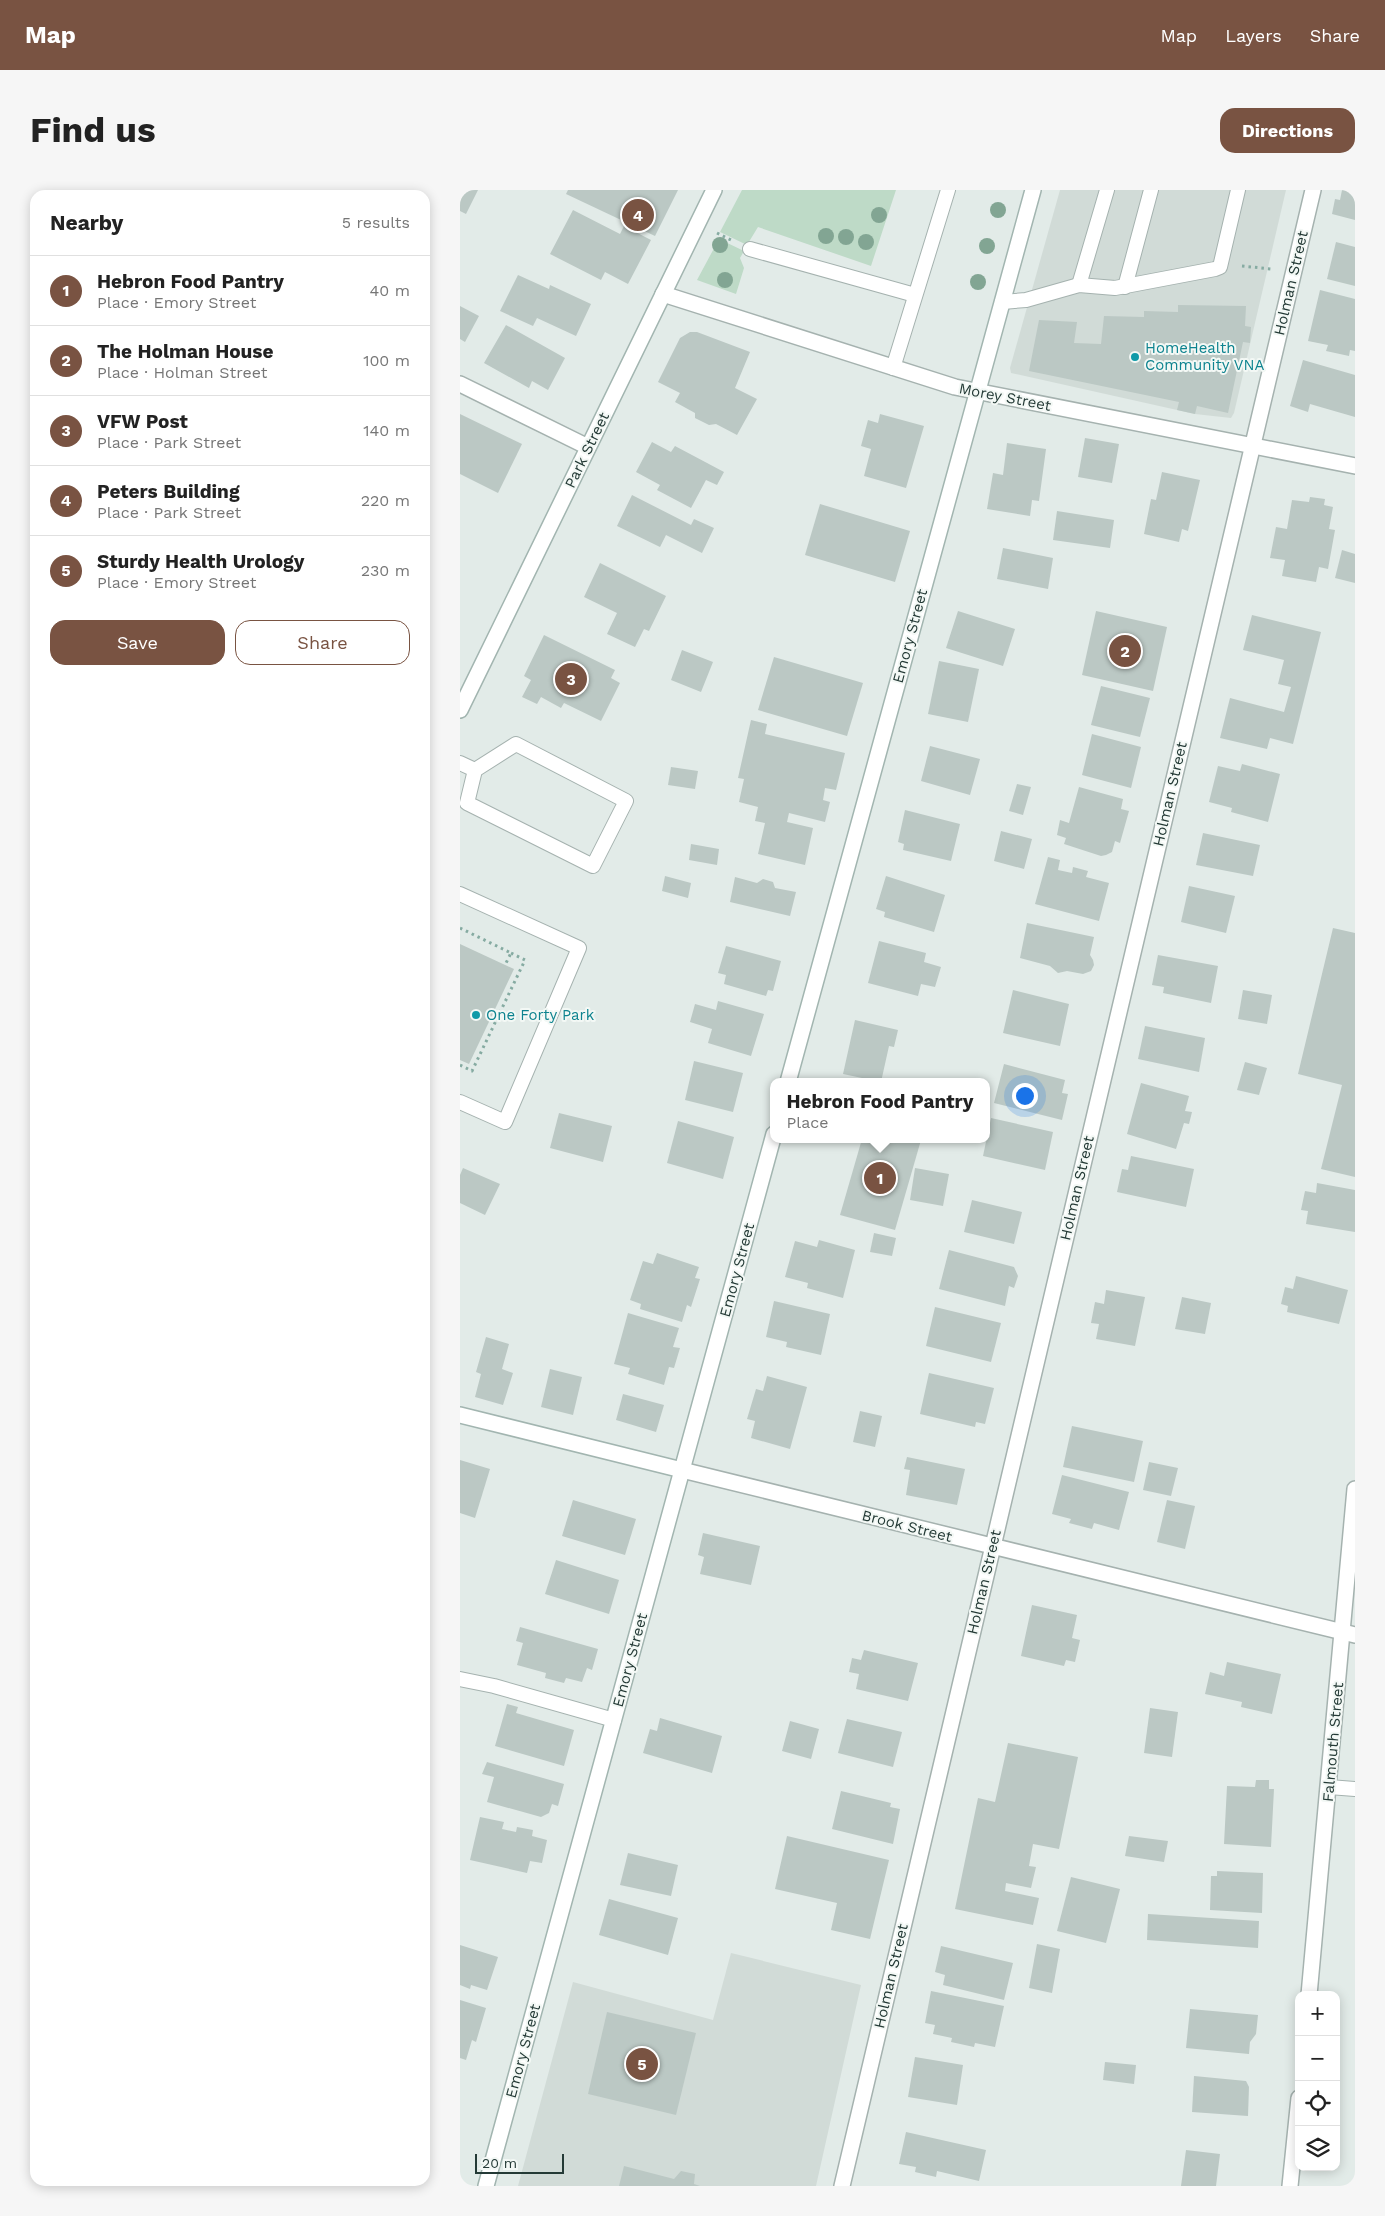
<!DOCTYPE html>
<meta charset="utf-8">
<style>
:root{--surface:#fff;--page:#f6f6f6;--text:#222;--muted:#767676;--line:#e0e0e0;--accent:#795342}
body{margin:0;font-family:"Work Sans",sans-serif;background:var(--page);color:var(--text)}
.controls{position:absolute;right:15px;bottom:15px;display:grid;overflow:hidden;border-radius:10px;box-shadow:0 2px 12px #0003}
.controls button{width:45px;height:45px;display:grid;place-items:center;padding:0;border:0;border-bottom:1px solid var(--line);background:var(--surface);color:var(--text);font:25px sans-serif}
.scale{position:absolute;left:15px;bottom:12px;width:89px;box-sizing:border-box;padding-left:5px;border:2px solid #243a36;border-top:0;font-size:14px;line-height:18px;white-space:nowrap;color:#243a36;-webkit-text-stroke:4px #f3f8f5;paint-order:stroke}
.you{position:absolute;left:564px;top:905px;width:18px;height:18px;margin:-12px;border:4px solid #fff;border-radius:50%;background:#1a73e8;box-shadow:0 0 0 8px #1a73e833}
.badge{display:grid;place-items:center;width:32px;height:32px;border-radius:50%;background:var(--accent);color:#fff;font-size:16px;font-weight:700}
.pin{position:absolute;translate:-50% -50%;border:2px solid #fff;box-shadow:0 1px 5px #0006}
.popup{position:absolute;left:310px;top:888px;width:220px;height:65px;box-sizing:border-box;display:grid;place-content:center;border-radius:10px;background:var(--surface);filter:drop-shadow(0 1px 4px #0005);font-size:16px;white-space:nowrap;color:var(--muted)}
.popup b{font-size:19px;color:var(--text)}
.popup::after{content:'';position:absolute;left:50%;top:100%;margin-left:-10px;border:10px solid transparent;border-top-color:var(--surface)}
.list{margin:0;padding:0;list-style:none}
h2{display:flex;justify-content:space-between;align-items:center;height:65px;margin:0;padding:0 20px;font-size:21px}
h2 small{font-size:16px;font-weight:400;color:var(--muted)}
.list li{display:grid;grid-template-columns:32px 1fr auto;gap:15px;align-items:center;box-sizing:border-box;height:70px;padding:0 20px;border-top:1px solid var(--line)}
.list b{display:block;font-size:19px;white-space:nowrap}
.list p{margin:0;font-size:16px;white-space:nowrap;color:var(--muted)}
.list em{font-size:16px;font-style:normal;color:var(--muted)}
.actions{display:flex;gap:10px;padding:15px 20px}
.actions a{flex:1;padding:11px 0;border:1px solid var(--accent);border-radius:15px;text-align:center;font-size:18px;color:var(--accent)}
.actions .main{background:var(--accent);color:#fff}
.icon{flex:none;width:28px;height:28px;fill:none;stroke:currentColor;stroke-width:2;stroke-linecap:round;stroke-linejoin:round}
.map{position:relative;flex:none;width:895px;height:1996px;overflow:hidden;border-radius:15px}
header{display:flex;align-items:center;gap:30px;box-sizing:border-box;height:70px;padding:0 25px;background:var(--accent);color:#fff}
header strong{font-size:24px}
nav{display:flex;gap:28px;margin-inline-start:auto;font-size:18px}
.intro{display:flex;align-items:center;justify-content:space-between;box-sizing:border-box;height:120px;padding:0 30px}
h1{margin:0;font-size:35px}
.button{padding:12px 22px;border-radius:15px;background:var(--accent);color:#fff;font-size:18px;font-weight:700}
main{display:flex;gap:30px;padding:0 30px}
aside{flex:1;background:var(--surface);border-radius:15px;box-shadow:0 2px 12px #0003}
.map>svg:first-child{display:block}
.built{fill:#d1dbd7}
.green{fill:#bedac7}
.building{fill:#bbc8c4}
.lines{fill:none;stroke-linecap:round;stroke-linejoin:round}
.service-casing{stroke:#a5b2af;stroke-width:16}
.minor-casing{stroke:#a5b2af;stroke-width:18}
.secondary-casing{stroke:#a2b5b0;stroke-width:18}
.path{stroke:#86aba2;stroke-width:3;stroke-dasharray:2.5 4;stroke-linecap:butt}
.service{stroke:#fff;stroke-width:14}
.minor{stroke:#fff;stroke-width:15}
.secondary{stroke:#fff;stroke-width:15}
.tree{fill:#82a593}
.culture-dot{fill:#0f9aa8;stroke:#f3f8f5;stroke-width:2}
.labels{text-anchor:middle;stroke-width:4;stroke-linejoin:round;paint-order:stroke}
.street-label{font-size:15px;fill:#243a36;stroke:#f3f8f5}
.culture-label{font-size:15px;fill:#0d838f;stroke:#f3f8f5;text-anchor:start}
</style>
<header>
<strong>Map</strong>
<nav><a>Map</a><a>Layers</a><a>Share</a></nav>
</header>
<div class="intro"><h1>Find us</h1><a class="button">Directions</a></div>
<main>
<aside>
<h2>Nearby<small>5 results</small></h2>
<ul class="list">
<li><span class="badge">1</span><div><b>Hebron Food Pantry</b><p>Place · Emory Street</p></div><em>40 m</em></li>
<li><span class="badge">2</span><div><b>The Holman House</b><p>Place · Holman Street</p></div><em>100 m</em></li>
<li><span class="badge">3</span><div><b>VFW Post</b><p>Place · Park Street</p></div><em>140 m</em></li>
<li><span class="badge">4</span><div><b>Peters Building</b><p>Place · Park Street</p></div><em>220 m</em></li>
<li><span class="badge">5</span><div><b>Sturdy Health Urology</b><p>Place · Emory Street</p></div><em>230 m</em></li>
</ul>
<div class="actions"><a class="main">Save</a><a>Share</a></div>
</aside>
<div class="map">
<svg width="895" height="1996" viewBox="0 0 895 1996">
<rect width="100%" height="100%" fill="#e2ebe8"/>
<g class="built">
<path d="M600,0H826L774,223L771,228L735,224L551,183L550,178Z"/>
<path d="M271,1763L401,1795L356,1996H58L113,1792L253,1830Z"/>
</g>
<g class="green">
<path d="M282,0H436L411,76L298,37L287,55L260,42Z"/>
<path d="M259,49L284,61L280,68L284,78L276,104L237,90Z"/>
</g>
<g class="building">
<path d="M0,0H18L6,24L0,21Z"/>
<path d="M108,0H218L195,46L106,4Z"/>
<path d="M882,0H895V30L872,24L875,9L880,10Z"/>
<path d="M113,20L160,44L164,36L191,50L168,94L145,82L141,90L90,64Z"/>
<path d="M876,52L895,57V96L867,89Z"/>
<path d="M58,85L89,99L90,95L131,114L116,146L77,128L73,136L40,121Z"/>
<path d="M860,100L895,109V161L890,160L889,166L866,161L868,155L848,151Z"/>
<path d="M718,115L786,116L785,136L791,137L790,153L783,152L768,223L737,216L735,224L717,220L719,212L569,181L579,130L617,132L614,153L641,154L644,126L684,127V121L718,122Z"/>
<path d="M0,116L19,126L5,152L0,149Z"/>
<path d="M46,135L105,168L88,200L72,191L69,198L24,173Z"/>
<path d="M230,142H237L290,162L275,198L297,209L277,245L256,234L249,235L235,228V223L215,212L220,203L198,192L220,148Z"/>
<path d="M843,170L895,185V227L850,214L848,222L830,216Z"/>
<path d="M0,224L62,254L38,303L0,284Z"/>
<path d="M420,224L464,236L446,298L404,286L411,259L401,256L408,230L418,233Z"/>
<path d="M625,248L659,254L652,293L618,287Z"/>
<path d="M192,252L211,262L215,256L264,282L257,295L246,290L231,318L197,300L200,295L176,282Z"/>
<path d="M547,253L586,259L579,311L572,310L570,326L527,319L533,283L543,285Z"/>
<path d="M702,282L740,290L728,341L722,339L719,352L684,344L691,309L696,310Z"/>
<path d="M172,305L231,335L234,329L254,338L242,363L206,345L200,357L157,336Z"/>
<path d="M850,307L865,309L864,315L873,317L869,339L875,340L868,379L859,377L856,392L822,386L825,370L810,368L816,337L827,339L832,310L849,312Z"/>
<path d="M360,314L450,341L435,392L345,365Z"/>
<path d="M597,321L654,330L650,358L593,350Z"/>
<path d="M543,358L593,368L588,399L537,389Z"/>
<path d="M882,360L895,364V393L875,388Z"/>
<path d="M140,373L206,406L189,441L184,439L175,457L147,444L157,423L124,407Z"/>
<path d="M498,421L555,439L543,476L486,458Z"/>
<path d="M636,421L707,437L693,501L622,485Z"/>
<path d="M792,425L861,442L833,554L810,548L807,559L760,548L770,508L824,522L831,497L818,494L824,470L783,460Z"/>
<path d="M84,445L155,480L151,488L160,493L141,531L104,513L101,518L81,507L77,514L62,507L71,490L64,486Z"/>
<path d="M222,460L253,472L241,502L211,490Z"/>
<path d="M314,467L403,493L387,546L298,520Z"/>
<path d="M479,471L519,479L508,532L468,524Z"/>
<path d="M641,496L690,508L680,547L631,535Z"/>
<path d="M291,530L307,534L305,544L385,563L376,600L365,598L363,610L370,612L365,632L329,623L327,632L353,638L345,675L298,664L305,633L295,631L298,617L279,612L284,589L278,588Z"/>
<path d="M632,544L681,557L671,598L622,585Z"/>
<path d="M470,556L520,569L510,605L461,591Z"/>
<path d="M782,574L820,584L808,632L771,622L772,618L749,612L758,576L780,581Z"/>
<path d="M211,577L238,581L235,599L208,595Z"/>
<path d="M557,594L571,597L563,625L549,621Z"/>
<path d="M619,597L663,609L661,619L669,621L660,653L655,651L652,662L646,665L641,666L604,654L606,648L597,645L600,630L609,633Z"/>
<path d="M445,620L500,634L491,671L443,660L444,654L438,652Z"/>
<path d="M541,641L572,649L564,679L534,671Z"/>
<path d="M743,643L800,655L793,686L736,675Z"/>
<path d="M231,654L259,659L257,675L229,670Z"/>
<path d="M588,667L600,670L598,680L612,683L613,677L628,681L626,687L649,693L639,731L575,714Z"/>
<path d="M205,686L231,693L228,708L202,701Z"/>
<path d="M426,686L485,705L474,742L424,727L425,722L416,719Z"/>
<path d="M275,687L297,693L303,689L313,692L315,698L336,702L330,726L270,712Z"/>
<path d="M729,696L775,706L766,743L721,732Z"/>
<path d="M567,733L634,747L630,765L633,770L634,775L631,781L623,784L607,781L598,783L590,776L560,768Z"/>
<path d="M873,738L895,743V987L861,979L882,895L838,884Z"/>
<path d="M419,751L466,763L464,772L481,777L475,797L461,794L458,806L408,793Z"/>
<path d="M0,754L54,779L9,874L0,870Z"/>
<path d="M266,756L321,771L313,801L308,800L306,806L264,794L266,785L258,783Z"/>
<path d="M698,765L758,776L751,813L703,803L704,797L692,795Z"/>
<path d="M553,800L609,814L600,856L543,843Z"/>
<path d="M783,800L812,805L807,834L778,829Z"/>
<path d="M258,811L304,824L291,866L248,853L252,839L230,832L235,814L256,820Z"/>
<path d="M395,830L438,840L434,857L429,856L421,892L383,884Z"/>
<path d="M685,836L745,848L739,882L678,869Z"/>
<path d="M234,871L283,883L273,922L225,910Z"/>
<path d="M785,872L807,878L799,905L777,900Z"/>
<path d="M544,874L605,890L602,903L608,904L602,930L534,913Z"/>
<path d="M681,893L729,906L725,921L732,922L729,934L724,933L716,959L667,944Z"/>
<path d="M99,923L152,936L143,972L90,958Z"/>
<path d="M531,928L593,942L585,980L523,966Z"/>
<path d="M218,931L274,947L263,989L207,973Z"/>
<path d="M402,949L461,950L435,1040L380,1025Z"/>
<path d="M671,966L734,979L726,1017L657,1002L662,979L668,980Z"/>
<path d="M3,978L40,994L25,1025L0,1013V985Z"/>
<path d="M455,978L489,984L483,1016L450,1010Z"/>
<path d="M857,993L895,1000V1042L846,1034L848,1021L841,1020L845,1001L856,1003Z"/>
<path d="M512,1010L562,1022L554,1054L504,1042Z"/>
<path d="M414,1043L436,1048L432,1066L410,1062Z"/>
<path d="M359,1050L395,1060L383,1108L347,1098L348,1093L325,1087L335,1051L357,1057Z"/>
<path d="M489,1060L554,1077L558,1086L554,1098L549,1096L545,1116L479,1099Z"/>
<path d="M197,1063L239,1077L235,1088L240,1089L231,1117L227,1115L222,1132L180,1119L181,1114L170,1110L183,1071L193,1074Z"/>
<path d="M836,1086L888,1100L879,1134L827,1122L828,1116L821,1114L825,1097L833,1099Z"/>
<path d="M646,1100L685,1107L675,1156L636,1149L639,1134L631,1133L635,1112L644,1114Z"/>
<path d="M722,1107L751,1113L745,1144L715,1139Z"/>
<path d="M314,1111L370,1124L361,1165L326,1157L327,1152L306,1147Z"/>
<path d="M475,1117L541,1133L531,1172L466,1156Z"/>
<path d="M168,1123L219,1138L213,1157L220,1158L214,1178L209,1177L204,1195L168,1184L170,1178L154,1174Z"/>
<path d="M26,1147L49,1154L42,1179L53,1183L43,1215L15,1207L21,1184L16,1182Z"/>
<path d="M90,1179L122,1187L113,1225L81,1217Z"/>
<path d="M469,1183L534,1198L525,1234L516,1232L515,1237L460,1224Z"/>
<path d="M307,1186L347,1197L330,1259L291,1248L295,1231L287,1229L296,1199L303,1201Z"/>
<path d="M163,1204L204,1215L196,1242L156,1230Z"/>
<path d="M400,1221L422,1226L415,1257L393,1252Z"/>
<path d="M612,1236L683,1251L674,1292L603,1277Z"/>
<path d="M447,1267L505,1279L497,1315L446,1305L450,1280L444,1279Z"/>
<path d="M0,1270L30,1279L15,1328L0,1323Z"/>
<path d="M689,1272L718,1278L711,1306L683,1300Z"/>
<path d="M602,1285L669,1302L659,1340L634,1333L632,1339L609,1333L611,1329L592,1324Z"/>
<path d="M113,1310L176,1329L165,1365L102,1346Z"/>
<path d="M707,1310L735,1316L725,1359L697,1352Z"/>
<path d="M243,1343L300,1356L291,1395L240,1384L244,1367L238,1365Z"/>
<path d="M96,1370L159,1390L149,1424L85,1404Z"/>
<path d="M572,1415L617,1425L612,1448L620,1450L615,1472L606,1470L604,1476L561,1466Z"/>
<path d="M60,1437L138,1459L132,1480L127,1478L122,1492L106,1488L104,1493L85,1488L86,1483L57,1475L63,1453L56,1451Z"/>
<path d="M404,1460L458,1473L448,1511L396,1499L399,1484L389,1482L392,1468L401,1470Z"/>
<path d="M767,1472L821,1484L812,1524L781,1517L782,1512L745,1504L750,1482L764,1486Z"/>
<path d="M47,1514L58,1517L56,1523L114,1540L104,1576L35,1556Z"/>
<path d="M690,1518L718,1522L712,1567L684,1563Z"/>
<path d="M200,1528L262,1546L252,1583L183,1563L190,1539L197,1541Z"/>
<path d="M387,1529L442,1542L433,1577L378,1563Z"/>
<path d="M330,1531L359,1539L351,1569L322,1561Z"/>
<path d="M548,1553L618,1567L599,1659L573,1654L569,1676L576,1677L571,1698L546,1693L545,1701L579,1708L573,1735L495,1719L518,1608L535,1612Z"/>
<path d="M27,1572L104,1594L98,1616L92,1614L89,1623L81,1627L27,1612L34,1587L22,1584Z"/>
<path d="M796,1590H809V1599H814L811,1657L764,1654L767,1596L795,1597Z"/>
<path d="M381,1601L431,1613L430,1617L440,1619L433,1654L372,1639Z"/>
<path d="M20,1627L44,1632L42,1639L56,1642L57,1637L73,1640L72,1646L87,1650L82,1673L70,1671L67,1683L10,1670Z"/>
<path d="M327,1646L429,1670L410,1749L371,1740L377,1713L315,1699Z"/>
<path d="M669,1646L708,1651L704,1672L665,1666Z"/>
<path d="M168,1663L218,1675L211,1706L160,1695Z"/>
<path d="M757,1681L803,1683L802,1723L750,1720L751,1686H757Z"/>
<path d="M611,1687L660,1699L646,1753L597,1741Z"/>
<path d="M149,1709L218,1728L208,1765L139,1745Z"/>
<path d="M688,1724L799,1731L798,1758L687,1750Z"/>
<path d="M577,1754L600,1759L592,1803L569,1798Z"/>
<path d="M0,1755L38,1767L27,1800L11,1795L10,1799L0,1795Z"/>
<path d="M481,1756L553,1773L544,1810L483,1795L485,1785L475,1782Z"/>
<path d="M471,1801L544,1816L535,1857L515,1853L514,1857L491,1852L492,1848L473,1844L475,1835L465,1833Z"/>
<path d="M0,1810L26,1818L16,1852L12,1850L6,1870L0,1868Z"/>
<path d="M730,1819L798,1825L796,1844L790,1852L789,1864L726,1858Z"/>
<path d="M147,1822L236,1843L216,1925L128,1904Z"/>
<path d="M455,1867L503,1875L497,1915L448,1907Z"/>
<path d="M645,1872L676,1875L674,1894L643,1890Z"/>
<path d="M734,1886L786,1891L789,1897L788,1926L732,1922Z"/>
<path d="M446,1942L526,1960L519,1991L477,1981L476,1987L455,1982L456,1977L439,1974Z"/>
<path d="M726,1960L760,1964L756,1996H721Z"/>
<path d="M164,1976L214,1989L221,1981L235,1984L234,1994L240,1996H159Z"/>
</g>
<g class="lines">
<g class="service-casing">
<g id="service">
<path d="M290,59L455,105"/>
<path d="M619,95L647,0"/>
<path d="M665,97L691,0"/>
<path d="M542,112L566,110L619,95L655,98L755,79L760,77L778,0"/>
<path d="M433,178L488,0"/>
<path d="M56,554L166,611L133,676L7,613L15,580Z"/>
<path d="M0,573L15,580"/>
<path d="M0,704L119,758L45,932L0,912"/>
<path d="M0,1489L34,1496L154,1530"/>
<path d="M869,1597L895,1599"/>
</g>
</g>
<g class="minor-casing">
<g id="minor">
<path d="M203,104L495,197L895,276"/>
<path d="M0,194L128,257"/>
<path d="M222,1280L895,1445"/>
<path d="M849,1805L895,1299"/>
<path d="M382,1996L853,0"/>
<path d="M830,1996L839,1908"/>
</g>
</g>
<g class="secondary-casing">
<g id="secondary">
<path d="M0,520L254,0"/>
<path d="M328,892L573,0"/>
<path d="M0,1225L222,1280"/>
<path d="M26,1996L314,944"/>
</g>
</g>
<g class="path">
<path d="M257,43L271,50"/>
<path d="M782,76L811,79"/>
<path d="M0,738L51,763L45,775"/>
<path d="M0,875L12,881L65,770L51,763"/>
</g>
<use href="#service" class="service"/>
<use href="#minor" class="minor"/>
<use href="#secondary" class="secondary"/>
</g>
<g class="tree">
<circle cx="538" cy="20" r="8"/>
<circle cx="419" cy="25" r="8"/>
<circle cx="366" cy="46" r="8"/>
<circle cx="386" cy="47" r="8"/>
<circle cx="406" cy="52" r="8"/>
<circle cx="260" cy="55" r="8"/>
<circle cx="527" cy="56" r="8"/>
<circle cx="265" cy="90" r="8"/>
<circle cx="518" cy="92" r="8"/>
</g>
<g class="culture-dot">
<circle cx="675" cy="167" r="5"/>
<circle cx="16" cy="825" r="5"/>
</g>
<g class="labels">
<g class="street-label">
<text transform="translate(831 93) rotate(-77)" y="5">Holman Street</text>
<text transform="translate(545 207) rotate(11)" y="5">Morey Street</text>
<text transform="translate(127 260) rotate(-64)" y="5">Park Street</text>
<text transform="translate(450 446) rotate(-75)" y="5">Emory Street</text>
<text transform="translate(710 604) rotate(-77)" y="5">Holman Street</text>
<text transform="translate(617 998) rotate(-77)" y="5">Holman Street</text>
<text transform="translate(277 1080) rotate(-75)" y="5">Emory Street</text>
<text transform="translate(447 1336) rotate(14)" y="5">Brook Street</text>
<text transform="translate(524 1392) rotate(-77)" y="5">Holman Street</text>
<text transform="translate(170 1470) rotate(-75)" y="5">Emory Street</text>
<text transform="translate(873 1552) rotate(-85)" y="5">Falmouth Street</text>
<text transform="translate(431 1786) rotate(-77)" y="5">Holman Street</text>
<text transform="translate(63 1861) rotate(-75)" y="5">Emory Street</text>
</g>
<g class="culture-label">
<text x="685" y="163">HomeHealth<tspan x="685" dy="17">Community VNA</tspan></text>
<text x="26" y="830">One Forty Park</text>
</g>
</g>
</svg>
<div class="controls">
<button>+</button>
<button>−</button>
<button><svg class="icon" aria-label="locate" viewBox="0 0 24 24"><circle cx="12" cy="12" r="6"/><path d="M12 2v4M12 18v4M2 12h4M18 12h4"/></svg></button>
<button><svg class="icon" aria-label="layers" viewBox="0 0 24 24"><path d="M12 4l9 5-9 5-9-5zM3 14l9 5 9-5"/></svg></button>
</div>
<div class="scale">20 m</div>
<div class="you"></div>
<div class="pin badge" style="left:420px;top:988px">1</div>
<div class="popup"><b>Hebron Food Pantry</b>Place</div>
<div class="pin badge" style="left:665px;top:461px">2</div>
<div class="pin badge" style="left:111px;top:489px">3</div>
<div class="pin badge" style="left:178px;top:25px">4</div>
<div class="pin badge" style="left:182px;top:1874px">5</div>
</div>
</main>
